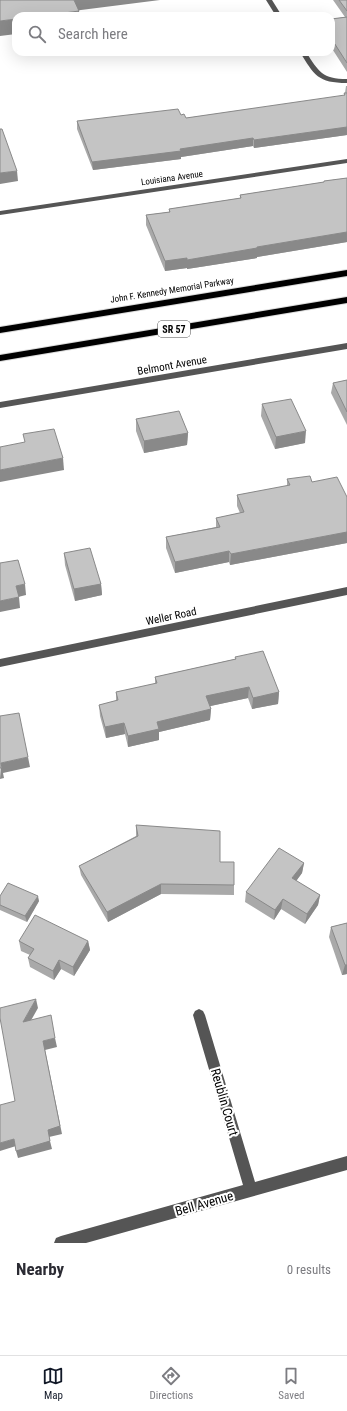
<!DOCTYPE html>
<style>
:root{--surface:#fff;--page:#f7f7f7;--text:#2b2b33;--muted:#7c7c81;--line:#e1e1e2;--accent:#111827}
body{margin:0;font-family:"Roboto Condensed",sans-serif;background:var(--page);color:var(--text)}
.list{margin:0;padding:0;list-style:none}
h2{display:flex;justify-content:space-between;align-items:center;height:52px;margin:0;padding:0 16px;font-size:17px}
h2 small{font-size:13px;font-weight:400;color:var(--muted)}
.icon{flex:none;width:22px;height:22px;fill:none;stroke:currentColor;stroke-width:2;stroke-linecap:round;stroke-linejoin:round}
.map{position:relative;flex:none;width:347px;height:1243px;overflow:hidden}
.search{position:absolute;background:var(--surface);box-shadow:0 4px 16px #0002;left:12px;right:12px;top:12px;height:44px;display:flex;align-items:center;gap:10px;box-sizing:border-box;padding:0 14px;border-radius:12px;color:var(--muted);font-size:15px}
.sheet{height:112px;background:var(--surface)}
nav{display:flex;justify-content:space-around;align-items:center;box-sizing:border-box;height:56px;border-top:1px solid var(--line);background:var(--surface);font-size:11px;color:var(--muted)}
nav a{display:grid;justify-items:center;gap:2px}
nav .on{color:var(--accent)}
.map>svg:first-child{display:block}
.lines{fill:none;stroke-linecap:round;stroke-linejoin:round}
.highway-casing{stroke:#dbdbdb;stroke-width:2}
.minor{fill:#555;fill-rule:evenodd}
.highway{fill:#000;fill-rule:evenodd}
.wall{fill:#a9a9a9}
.shaded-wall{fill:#898989}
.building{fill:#c4c4c4;stroke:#898989}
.labels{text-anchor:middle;stroke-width:4;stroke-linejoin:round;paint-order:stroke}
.far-street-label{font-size:9px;fill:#000;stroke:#fff}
.shield{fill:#fff;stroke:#4c4c4c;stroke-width:1}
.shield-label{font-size:10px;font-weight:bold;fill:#000}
.street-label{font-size:11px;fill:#000;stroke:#fff}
.near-street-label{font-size:13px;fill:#000;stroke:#fff}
</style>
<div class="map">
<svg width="347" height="1243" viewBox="0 0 347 1243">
<rect width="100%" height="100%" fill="#fff"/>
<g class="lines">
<g class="highway-casing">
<g id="highway">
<path d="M347,270V276L0,333V327Z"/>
<path d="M347,297V303L0,361V355Z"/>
</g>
</g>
<g class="minor">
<path d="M266,0H272L282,16H276Z"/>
<path d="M300,52H306C319,72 322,79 347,79V83C318,83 314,75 300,52Z"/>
<path d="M347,159V163L0,215V211Z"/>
<path d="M347,343V349L0,408V402Z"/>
<path d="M347,587V595L0,667V659Z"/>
<path d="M199,1009L203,1011L205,1015L255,1182L347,1156V1170L86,1243H54L56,1238L61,1236L243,1185L193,1015L195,1011Z"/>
</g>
<use href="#highway" class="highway"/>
</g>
<g class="wall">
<path d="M333,0H347V72L331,47V19L345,17Z"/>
<path d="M346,86H347V135L254,148L253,146L181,157V159L93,170L77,129V121L181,115L186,118L344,96V93H345Z"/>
<path d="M347,178V242L257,257V258L187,269V268L165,271L146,225V215L169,212V209L240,198V195L324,182V181Z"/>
<path d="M347,380V425L331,393L333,383Z"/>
<path d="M262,404L305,443L275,449L261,416Z"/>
<path d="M136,419L188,433L187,445L144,453L136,431Z"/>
<path d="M287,479L312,482L347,497V543L230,565L229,562L175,573L166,548V537L216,527V518L240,513L237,506V495L287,486Z"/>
<path d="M64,553L101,584L102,595L75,601L65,565Z"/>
<path d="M235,657L279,692L278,704L252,709L248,698L210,706L211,709L210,720L159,732V740L128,747L125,734L106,738L100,716L99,705L116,701V692L155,684V677L235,659Z"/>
<path d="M136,825L220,862L234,885V895L161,894L108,922L81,875L79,866L136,836Z"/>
<path d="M304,863L302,873L296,881L320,895L318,905L305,924L281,909L274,920L245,902L246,892Z"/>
<path d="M0,896L39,901L27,922L0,910Z"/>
<path d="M347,923V974L342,975L329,937L331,927Z"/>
<path d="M19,941H88L90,950L74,976L61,969L54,980L30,967L28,958L30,955L21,951Z"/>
</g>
<g class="shaded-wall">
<path d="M73,0H160L73,11Z"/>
<path d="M79,11L80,16H42Z"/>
<path d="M16,19V34L0,36V21Z"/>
<path d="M347,127V135L254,148V140Z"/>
<path d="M253,138V146L181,157V159L93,170L92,162Z"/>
<path d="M17,171L18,181L0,184V173Z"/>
<path d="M347,232V242L257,257V258L187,269V260L257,247Z"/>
<path d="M187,258V268L165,271V261Z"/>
<path d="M306,431L305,443L275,449L276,437Z"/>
<path d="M188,433L187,445L144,453V441Z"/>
<path d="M63,458L64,470L0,482V470Z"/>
<path d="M347,532V543L230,565L231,554Z"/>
<path d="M229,551V562L175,573V562Z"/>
<path d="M25,584L26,595L18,597L16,586Z"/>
<path d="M101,584L102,595L75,601L74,589Z"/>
<path d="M19,597L20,608L0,612V601Z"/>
<path d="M249,687L248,698L206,707V696Z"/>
<path d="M279,692L278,704L252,709L253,698Z"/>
<path d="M211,709L210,720L159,732V740L128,747V736L157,722Z"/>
<path d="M124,723L125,734L106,738L105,727Z"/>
<path d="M28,757L30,767L3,773L4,778L0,779L1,763Z"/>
<path d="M304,863L302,873L291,888L292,878Z"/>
<path d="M161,884V894L108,922L107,912Z"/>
<path d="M320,895L318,905L305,924L307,914Z"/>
<path d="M38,896L39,901L27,922L25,916Z"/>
<path d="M283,899L281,909L274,920L275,910Z"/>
<path d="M88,941L90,950L74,976L73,967Z"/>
<path d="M59,960L61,969L54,980L53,971Z"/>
<path d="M345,965H347V974L342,975Z"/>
<path d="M36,999L38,1008L25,1031L23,1022Z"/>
<path d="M55,1038L57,1047L45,1050L62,1134L49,1137L52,1149L18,1158L16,1151L48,1130L43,1041Z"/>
<path d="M14,1139L16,1146L0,1151V1143Z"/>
</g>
<g class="building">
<path d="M0,0H74L79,11L42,16H16V19L0,21Z"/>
<path d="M339,0H347V11Z"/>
<path d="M347,17V63L331,38V19Z"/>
<path d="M344,93H347V127L254,140L253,138L180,149L181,151L92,162L77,121L178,109L181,115L184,114L186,118L345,95Z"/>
<path d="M0,129H2L17,171L0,173Z"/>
<path d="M347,178V232L257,247V248L187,260V258L165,261L146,215L170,212L169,209L241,198L240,195L324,182V181Z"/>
<path d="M347,380V412L333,383Z"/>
<path d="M291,399L306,431L276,437L262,404Z"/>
<path d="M179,411L188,433L144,441L136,419Z"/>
<path d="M54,429L63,458L0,470V447L25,442L23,434Z"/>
<path d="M310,476L312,482L337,477L347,497V532L231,554L229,551L175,562L166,537L220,527L216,518L244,512L237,495L290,485L287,479Z"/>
<path d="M90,548L101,584L74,589L64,553Z"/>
<path d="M18,560L25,584L16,586L19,597L0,601V563Z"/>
<path d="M263,651L279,692L253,698L249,687L206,696L211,709L157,722L159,729L128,736L124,723L105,727L99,705L118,700L116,692L157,683L155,677L236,659L235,657Z"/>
<path d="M19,713L28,757L1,763L2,768H0V716Z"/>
<path d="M136,825L220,831V862H234V885L161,884L107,912L79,866L138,836Z"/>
<path d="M279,848L304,863L292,878L320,895L307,914L283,899L275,910L246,892Z"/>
<path d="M8,883L38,896L25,916L0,905V896Z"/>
<path d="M35,915L88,941L73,967L59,960L53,971L28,958L34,949L19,941Z"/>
<path d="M347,923V965H345L331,927Z"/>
<path d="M36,999L23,1022L51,1015L55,1038L43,1041L60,1126L48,1130L50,1141L16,1151L14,1139L0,1143V1105L15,1101L0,1018V1008Z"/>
</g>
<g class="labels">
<g class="far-street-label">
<text transform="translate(172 178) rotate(-8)" y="3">Louisiana Avenue</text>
<text transform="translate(172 290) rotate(-9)" y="3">John F. Kennedy Memorial Parkway</text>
</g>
<rect class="shield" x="158" y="321" width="32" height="16" rx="3"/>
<g class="shield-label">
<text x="174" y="333">SR 57</text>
</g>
<g class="street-label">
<text transform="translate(172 365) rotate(-10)" y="4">Belmont Avenue</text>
<text transform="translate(171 616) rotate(-12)" y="4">Weller Road</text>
</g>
<g class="near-street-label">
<text transform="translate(225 1102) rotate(74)" y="5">Reublin Court</text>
<text transform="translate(204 1203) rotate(-16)" y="5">Bell Avenue</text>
</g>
</g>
</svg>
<div class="search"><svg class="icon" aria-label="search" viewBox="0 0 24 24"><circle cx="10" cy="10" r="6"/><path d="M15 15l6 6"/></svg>Search here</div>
</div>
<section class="sheet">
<h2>Nearby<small>0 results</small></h2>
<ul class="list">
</ul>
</section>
<nav>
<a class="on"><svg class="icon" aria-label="map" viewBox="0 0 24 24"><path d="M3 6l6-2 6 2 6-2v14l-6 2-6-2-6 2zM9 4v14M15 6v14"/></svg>Map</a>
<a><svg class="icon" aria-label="directions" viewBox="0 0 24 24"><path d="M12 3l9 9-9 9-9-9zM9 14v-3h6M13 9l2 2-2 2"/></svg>Directions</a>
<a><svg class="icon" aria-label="saved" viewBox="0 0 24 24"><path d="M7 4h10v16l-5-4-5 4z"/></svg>Saved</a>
</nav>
